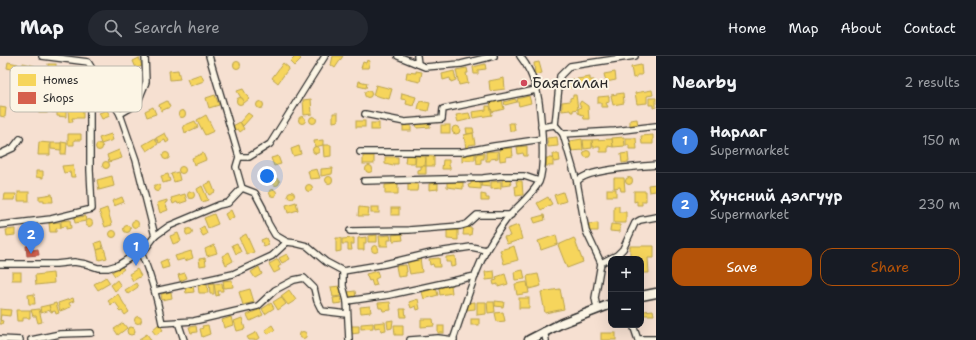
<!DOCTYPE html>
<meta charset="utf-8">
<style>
:root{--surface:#171b24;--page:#242831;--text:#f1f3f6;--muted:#9ea1a6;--line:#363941;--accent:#b45309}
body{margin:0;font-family:"Shantell Sans",sans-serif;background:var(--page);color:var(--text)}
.controls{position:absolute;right:12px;bottom:12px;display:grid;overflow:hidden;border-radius:8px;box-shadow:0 4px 16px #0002}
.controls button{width:36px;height:36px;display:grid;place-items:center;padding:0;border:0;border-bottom:1px solid var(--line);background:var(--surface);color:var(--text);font:20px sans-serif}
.you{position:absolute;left:267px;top:120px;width:14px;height:14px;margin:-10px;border:3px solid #fff;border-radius:50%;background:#1a73e8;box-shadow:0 0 0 6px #1a73e833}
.badge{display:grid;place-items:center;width:26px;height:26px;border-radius:50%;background:var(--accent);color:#fff;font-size:13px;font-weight:700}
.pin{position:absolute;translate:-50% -33px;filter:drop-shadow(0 1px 2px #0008)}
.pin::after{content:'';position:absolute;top:21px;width:14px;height:12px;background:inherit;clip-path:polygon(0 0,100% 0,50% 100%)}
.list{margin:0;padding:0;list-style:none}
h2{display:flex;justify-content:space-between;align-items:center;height:52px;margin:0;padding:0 16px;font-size:17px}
h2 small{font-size:13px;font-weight:400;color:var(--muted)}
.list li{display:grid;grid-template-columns:26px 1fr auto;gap:12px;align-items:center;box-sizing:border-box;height:64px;padding:0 16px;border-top:1px solid var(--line)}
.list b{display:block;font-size:15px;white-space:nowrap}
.list p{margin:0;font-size:13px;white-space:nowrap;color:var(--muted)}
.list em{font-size:13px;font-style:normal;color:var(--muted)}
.actions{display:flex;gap:8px;padding:12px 16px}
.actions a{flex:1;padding:9px 0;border:1px solid var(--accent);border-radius:12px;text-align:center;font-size:14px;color:var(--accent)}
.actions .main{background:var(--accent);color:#fff}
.icon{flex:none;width:22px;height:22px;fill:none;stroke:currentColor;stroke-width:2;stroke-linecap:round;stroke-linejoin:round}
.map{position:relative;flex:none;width:656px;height:284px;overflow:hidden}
header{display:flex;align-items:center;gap:24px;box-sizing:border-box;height:56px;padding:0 20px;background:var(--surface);border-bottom:1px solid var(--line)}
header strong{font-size:19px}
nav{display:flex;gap:22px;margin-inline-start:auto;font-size:14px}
.search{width:280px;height:36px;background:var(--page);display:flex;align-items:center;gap:10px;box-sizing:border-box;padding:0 14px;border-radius:22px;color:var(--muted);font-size:15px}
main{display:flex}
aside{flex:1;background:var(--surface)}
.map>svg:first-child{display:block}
.homes{fill:#f6d55c;stroke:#b9a24d}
.shops{fill:#d6604d;stroke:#a35043}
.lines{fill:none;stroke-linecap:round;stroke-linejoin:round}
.street-casing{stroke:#2b2b2b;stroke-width:8}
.secondary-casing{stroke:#2b2b2b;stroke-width:11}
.street{stroke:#fcf5e5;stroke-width:5.5}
.secondary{stroke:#fcf5e5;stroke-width:8}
.poi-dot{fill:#d1495b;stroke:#fcf5e5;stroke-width:1.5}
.labels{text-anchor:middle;stroke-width:4;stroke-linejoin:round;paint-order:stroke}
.poi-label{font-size:15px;fill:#2b2b2b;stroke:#fcf5e5;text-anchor:start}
.key{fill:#fcf5e5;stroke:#bdb8ad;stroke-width:1}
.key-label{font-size:11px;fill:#2b2b2b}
</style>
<header>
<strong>Map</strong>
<div class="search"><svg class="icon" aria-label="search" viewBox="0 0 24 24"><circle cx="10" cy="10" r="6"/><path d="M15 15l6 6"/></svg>Search here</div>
<nav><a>Home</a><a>Map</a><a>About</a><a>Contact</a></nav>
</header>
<main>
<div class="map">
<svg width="656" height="284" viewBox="0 0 656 284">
<rect width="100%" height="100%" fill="#f6e0d1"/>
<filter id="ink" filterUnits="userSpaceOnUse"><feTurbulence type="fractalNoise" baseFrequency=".025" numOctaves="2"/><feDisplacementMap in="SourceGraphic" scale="8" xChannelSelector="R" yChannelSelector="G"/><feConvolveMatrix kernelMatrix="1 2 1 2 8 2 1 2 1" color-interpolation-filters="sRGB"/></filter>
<g filter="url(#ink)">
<g class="homes">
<path d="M296,0H298L301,3L294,10L290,6Z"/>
<path d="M333,0H343L335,12L331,9Z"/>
<path d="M139,2L142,10L136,12L133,5Z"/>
<path d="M367,4L370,5L368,12H361L363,6L366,7Z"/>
<circle cx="237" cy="9" r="3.5"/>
<path d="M8,6L18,8L16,14L7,12Z"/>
<path d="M539,6L542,17L535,19L534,7Z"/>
<path d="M23,7L35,10L34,17L22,14Z"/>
<path d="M283,7L289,12L278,27L272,22Z"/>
<rect x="48" y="8" width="8" height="8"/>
<path d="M485,8L486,13L478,14V18H474L473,11Z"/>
<path d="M641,9L642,19H637V21L633,22L631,11Z"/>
<path d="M467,12L468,17H466L468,27L459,29L456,14Z"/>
<path d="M178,14L180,23L170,24L169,15Z"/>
<path d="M416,15L422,16L420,26L406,23L407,16L416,17Z"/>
<path d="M454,15L456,24L451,26L450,22L443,24L442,18Z"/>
<path d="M615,16L616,24L606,26L604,18Z"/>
<path d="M201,18L204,25L190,30L187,23Z"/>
<path d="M590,21V24H594L595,31L586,32V30H578L577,23Z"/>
<path d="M504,22L505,33L490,35L489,25Z"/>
<path d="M574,23L575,32H571L570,30L566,31L565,24Z"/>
<path d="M359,25L367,27L366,32L358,30Z"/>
<path d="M376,29L392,33L389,43L373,39Z"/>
<path d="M243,33L249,43L244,47L237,35Z"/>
<path d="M652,34L653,39L647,40V47L637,48L635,37Z"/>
<circle cx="368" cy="38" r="3.5"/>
<path d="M402,37L416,41L413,50L406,48L407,44L401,43Z"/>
<path d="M623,37L624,47L613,49L611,39Z"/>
<path d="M215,39L219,49L209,52L206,42Z"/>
<path d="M573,39H576L578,53L573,54V56H571L570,54L562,55V46L570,45V42L573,41Z"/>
<path d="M529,40L531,47L519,50L517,43Z"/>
<path d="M609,40V46L606,47L608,51H601V47H598V41Z"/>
<circle cx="240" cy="45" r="3.5"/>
<path d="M649,42H656V51L653,52V49H649Z"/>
<path d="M311,43L312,58L304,59L303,44Z"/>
<path d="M515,43L517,46L505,49L504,46Z"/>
<path d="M502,44L504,53L492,56L490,46Z"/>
<path d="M167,45L170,51L161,55L159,49Z"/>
<path d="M420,45L430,47L428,55L418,53Z"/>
<path d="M581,45L588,50L589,63H584L583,59L578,57V53L581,51L579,48Z"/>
<circle cx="260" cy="49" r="3.5"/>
<rect x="39" y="49" width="8" height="8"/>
<path d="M486,50H490L492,59L473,62L472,56L486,54Z"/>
<path d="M0,51L6,52L5,61L0,60Z"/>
<path d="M52,51H66V61L57,60V56H52Z"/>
<path d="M153,51L156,58L147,61L145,55Z"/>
<path d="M83,53V62H72L73,66H69L68,54Z"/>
<path d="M107,54L110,60L102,63L99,57Z"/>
<circle cx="182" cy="58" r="3.5"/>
<path d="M248,57L252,60L243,70L240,66Z"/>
<path d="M333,57H338V65L333,66Z"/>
<path d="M469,57L471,63L458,66L456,59Z"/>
<path d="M206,59L214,75L205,79L197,64Z"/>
<circle cx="302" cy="64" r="3.5"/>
<circle cx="313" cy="64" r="3.5"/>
<path d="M637,63L638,70L630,71V64Z"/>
<path d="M195,65L198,71L185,77L183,70Z"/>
<rect x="356" y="65" width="9" height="6"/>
<path d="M240,66L244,73L240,76L238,73L233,75L231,71Z"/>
<path d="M430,66V71L417,72L416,67Z"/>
<rect x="371" y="67" width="8" height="7"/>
<path d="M509,67H514L515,75H510Z"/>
<rect x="403" y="68" width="8" height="7"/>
<rect x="441" y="69" width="9" height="8"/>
<circle cx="456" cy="74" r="4"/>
<path d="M466,72H473L474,77L467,78Z"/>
<path d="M165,77L169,85L166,87L165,84L159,87L156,82Z"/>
<path d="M473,77L475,88L469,89L468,92L466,93L464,79Z"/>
<path d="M68,78H81V84H74V89H68Z"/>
<path d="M111,78L113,84L101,88L99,82Z"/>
<path d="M653,79V88H642L641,80Z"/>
<path d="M557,81L558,90L548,91L547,82Z"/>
<path d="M624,81L625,90L613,91L612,82Z"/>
<path d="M155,82L158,88L147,95L143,89Z"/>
<path d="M626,82H636L637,93H629V89H626Z"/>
<path d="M582,83L583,94L571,95L570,85Z"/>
<path d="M612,83L613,91L608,90V96H600V91H593L592,84Z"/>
<path d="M323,84V89L315,91L314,85Z"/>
<path d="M583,84H592V92L584,93Z"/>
<path d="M39,86L50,87V99H38Z"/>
<path d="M61,86L67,87L66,98H61Z"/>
<path d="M51,87H61V94L51,93Z"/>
<circle cx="99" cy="91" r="3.5"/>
<path d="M323,89H331V100L324,101Z"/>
<path d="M299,90L301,98L293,100L291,93Z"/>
<path d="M527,90V100H524L523,97L518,98L517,91Z"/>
<circle cx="316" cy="94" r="3.5"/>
<path d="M512,92L513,100L506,101V104L500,105L499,93Z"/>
<path d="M119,94L122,102L109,106L107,99Z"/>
<circle cx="587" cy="98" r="3.5"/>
<path d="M498,95V102L490,103V105H486V96Z"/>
<circle cx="166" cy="100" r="3.5"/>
<path d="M203,97L206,104L194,109L192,102Z"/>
<path d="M475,97V104H465L462,106V100Z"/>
<path d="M484,97V103H481V107L477,108L476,98Z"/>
<path d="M628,97L629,106L622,107L621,98Z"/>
<path d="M553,98H559L560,105L554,106Z"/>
<path d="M406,99L415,100V107H405Z"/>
<path d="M278,100L281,108L274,110L271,102Z"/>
<rect x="363" y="100" width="11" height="8"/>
<path d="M416,100L426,101L425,110H415Z"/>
<path d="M426,100L434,101V110H426Z"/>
<path d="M385,101H398V108H393V110L385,108Z"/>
<rect x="546" y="102" width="7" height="8"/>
<path d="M443,104H449V110H450V113H442Z"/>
<circle cx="106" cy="109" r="3.5"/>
<path d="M73,109L75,121H71L70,116L64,117L62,110Z"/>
<circle cx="369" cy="113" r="3.5"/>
<path d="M421,110H426V118H418V114L421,113Z"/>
<circle cx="182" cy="114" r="3.5"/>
<path d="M333,112L332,118L321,120V113Z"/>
<path d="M317,113L320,122L310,123L308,115Z"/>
<path d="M36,115H43V122L36,121Z"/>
<path d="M178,116L180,124L174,126L171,118Z"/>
<path d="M168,118L170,125L163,127L161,120Z"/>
<path d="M112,120L114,130L99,134L97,124Z"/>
<circle cx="329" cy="124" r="3.5"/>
<circle cx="629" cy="125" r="3.5"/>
<path d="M614,122H624L625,135H621L620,131L614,132Z"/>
<circle cx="276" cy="126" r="3.5"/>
<path d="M502,123H510L511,129L502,130Z"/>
<path d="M489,125L490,131L481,130V126Z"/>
<path d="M501,125V132L491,133V126Z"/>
<path d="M516,125H522L523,139L516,140L515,130H517Z"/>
<path d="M211,126L215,136L209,139L204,129Z"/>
<path d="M447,126H463V133L447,131Z"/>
<path d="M471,126H481V133L469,132L468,129L471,128Z"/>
<path d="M438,127V133L429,134V128Z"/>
<path d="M398,128V138H385V129Z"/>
<path d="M408,128H418L417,135H408Z"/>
<path d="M656,128V135L649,136L648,129Z"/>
<circle cx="309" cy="132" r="3.5"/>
<circle cx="157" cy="132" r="3.5"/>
<path d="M202,130L208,144L202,146L197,133Z"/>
<rect x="607" y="133" width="9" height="7"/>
<circle cx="273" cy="137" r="3.5"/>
<path d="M634,135H646V145H642V149H637V145L634,146Z"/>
<circle cx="291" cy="139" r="3.5"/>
<circle cx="191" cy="139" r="3.5"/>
<rect x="18" y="136" width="11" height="9"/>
<path d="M563,136L566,145L557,148L554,139Z"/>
<path d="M5,138H16L15,144H4Z"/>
<path d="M52,138L53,146H44V144H39V140Z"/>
<path d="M185,138L187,145L178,148L177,146L173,148L171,142Z"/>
<path d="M481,138L486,139V142H489V145H481Z"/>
<path d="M122,141L124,146L114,150L112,145Z"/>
<path d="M548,141L552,148L541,154L537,147Z"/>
<path d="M167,144V146L165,147L168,154L160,157L157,147Z"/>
<path d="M296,146L298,154L288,157L286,149Z"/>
<path d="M614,150H619V156H626V167H614Z"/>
<path d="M359,151L369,152L368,160H358Z"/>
<rect x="371" y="151" width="8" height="6"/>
<path d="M107,152L112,169L105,171L99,155Z"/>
<rect x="391" y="152" width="8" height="7"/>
<path d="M231,154L234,161L228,164L225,158Z"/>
<path d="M214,158L218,168L208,172L204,162Z"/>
<path d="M544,159L545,164L535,167L533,162Z"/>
<path d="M85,160L86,165L75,167L74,162Z"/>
<circle cx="89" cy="167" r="3.5"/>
<path d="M70,164L71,172L66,173V170L61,171V165Z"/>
<circle cx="135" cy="168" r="3.5"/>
<path d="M60,166L61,172L56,173V176H50L49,167Z"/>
<path d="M598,167V175H589L588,168Z"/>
<path d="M611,168L620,169V176L610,175Z"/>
<path d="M518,169L522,183L507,188L504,181L510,180L507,173Z"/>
<circle cx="127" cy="173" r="3.5"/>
<path d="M204,170L207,178L203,180L199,173Z"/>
<path d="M464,171L472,172L471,179H463Z"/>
<circle cx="189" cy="176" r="3.5"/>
<path d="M15,173V179L7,180L6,174Z"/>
<path d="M447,174H458V184L447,183Z"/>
<circle cx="113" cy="178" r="3.5"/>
<path d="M24,176H31V181L24,182Z"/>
<path d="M178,177L181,185L173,188L170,180Z"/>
<path d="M246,178L254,196L247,199L239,182Z"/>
<path d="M402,178L403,184L393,185L392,179Z"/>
<path d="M377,179V186H368V180Z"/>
<path d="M390,179L391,184H388V190H380L379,180Z"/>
<path d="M556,179L558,188L541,194L538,185Z"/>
<path d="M366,181V187H364V194H358V182Z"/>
<path d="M266,182L269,189L264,191L261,184Z"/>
<path d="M336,182H341V195L336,196Z"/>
<path d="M354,182V188H351L352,194H348V188H342V183Z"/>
<path d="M574,182L583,206L567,212L558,189Z"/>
<path d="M101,185L103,192L97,194L95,187Z"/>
<path d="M237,187L241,196L236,198L232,189Z"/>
<path d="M214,189L217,197L207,200L205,193Z"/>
<circle cx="375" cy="193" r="3.5"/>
<path d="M514,190L518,204L504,208L500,194Z"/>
<path d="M630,190H654V202H648L649,217H641V203H630Z"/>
<path d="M104,192L107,202L99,204L97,194Z"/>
<path d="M191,195L193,202L185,205L184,203L177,205L175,200Z"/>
<path d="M229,196L233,205L226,209L222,200Z"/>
<path d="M287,198L290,203L282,207L279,202Z"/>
<path d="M455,200L456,210L451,211L450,206H446V201Z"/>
<path d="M205,202L206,209L200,210L199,203Z"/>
<path d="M420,202L422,216L410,218L407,205Z"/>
<path d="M439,202L440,211H434L433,208L430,209L429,203Z"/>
<path d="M167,203L169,211L162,213L160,206Z"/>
<path d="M278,203L281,209L278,211L280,214L274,217L269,208Z"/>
<path d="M406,209L407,216H406V220L398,221L396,210Z"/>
<path d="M121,210L124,213L115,220L112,216Z"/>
<path d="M259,211L262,218L255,222L251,216Z"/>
<path d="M137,213L141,220L133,225L129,218Z"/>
<path d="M523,214L525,223L515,224L514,216Z"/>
<path d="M377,215L379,221L375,223L377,229L373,230L371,224L369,225L366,218Z"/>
<path d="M494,215L495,223L486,224L485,216Z"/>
<rect x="12" y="216" width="9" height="8"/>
<path d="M53,217L54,227L36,229L35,219Z"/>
<path d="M185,217L187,222L180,225L178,219Z"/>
<path d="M505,218L508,228L498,231V228L494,229L493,225L497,224L496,221Z"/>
<path d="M538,218L541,230L529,233L527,220Z"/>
<path d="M106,221L110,227L98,234L94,228Z"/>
<path d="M117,224L121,230L115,235L111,229Z"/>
<path d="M232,224L233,231L224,232L223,225Z"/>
<path d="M527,226L529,237L517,239L515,228Z"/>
<path d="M136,227L138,231L128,238L125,234Z"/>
<path d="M214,227V238H210L209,228Z"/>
<path d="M222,227L223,235H218L219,239L216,240L214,228Z"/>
<path d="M207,228L208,237H199L198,229Z"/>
<path d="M451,229L452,237L440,239L439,232Z"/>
<path d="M193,230L194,236L186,237L185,232Z"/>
<path d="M340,230L341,240L333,241L331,231Z"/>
<path d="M436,232L438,239L424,243L422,236Z"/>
<path d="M250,233L254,246L243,249L239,236Z"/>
<path d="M560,233L564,253L545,257L541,236Z"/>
<path d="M289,234L296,244L288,249L281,240Z"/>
<path d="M355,235L356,241L349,242L348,236Z"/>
<path d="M171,236L172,242L162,244L161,238Z"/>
<path d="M34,238L35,248H29L28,239Z"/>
<path d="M118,238L129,256L125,259L122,255L120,256L118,254L120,253L115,246L111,249L108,245Z"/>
<path d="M281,241L286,248L278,254L273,246Z"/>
<path d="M341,241L342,247L334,248L333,242Z"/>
<path d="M73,242L74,245L69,247L71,251L60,255L58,247Z"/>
<rect x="519" y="242" width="10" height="10"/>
<path d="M418,243L420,253L417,254L416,250L411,252L409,246Z"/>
<path d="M495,245L504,246L503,251L495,250Z"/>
<path d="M390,246L391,254L383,255L382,252H379L378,247Z"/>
<path d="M475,246V253L466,254V247Z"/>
<path d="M477,246H486V258L477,259Z"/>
<path d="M487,246H494L495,256L488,257Z"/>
<path d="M56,247L59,257L56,258L55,255L51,256L49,249Z"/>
<path d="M271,247L274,252L265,258L262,253Z"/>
<path d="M49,249L50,254L41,257L40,251Z"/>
<path d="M370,250L371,256L361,257L360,251Z"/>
<path d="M0,253L11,254L10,260L1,259L0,264L3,265L2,268H0Z"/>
<path d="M39,253L42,266L38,267L36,260H33L31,254Z"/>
<path d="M260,253L263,259L250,265L247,259Z"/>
<path d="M400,253H405L406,261H401Z"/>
<path d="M16,254H30V262H23V265H17Z"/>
<path d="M653,254L654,259H644V255Z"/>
<path d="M503,256L505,265L497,266L495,257Z"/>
<circle cx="138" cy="264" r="3.5"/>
<path d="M231,261L233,269L224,272L222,264Z"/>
<path d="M242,262L245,273L237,275L234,265Z"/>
<path d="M421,263H433L434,270L421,271Z"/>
<rect x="471" y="263" width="8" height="6"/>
<path d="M393,264L392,272L388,273L387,265Z"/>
<path d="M385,266L386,274L381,275L380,271L375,272L374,267Z"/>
<path d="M123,267L127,272L118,279L114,273Z"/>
<path d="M373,267V272L361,273V268Z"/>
<path d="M159,268L163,274L156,279L152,274Z"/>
<path d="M208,269L210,278L202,281L200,273L203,272L202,270Z"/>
<path d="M272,269L275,274L268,278L265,274Z"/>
<path d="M394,269H403V279H395Z"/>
<path d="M196,270L197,276L191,277L189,271Z"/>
<path d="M350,270H359V277L351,278Z"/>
<rect x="438" y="270" width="6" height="7"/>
<circle cx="131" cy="275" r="4"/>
<circle cx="303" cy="279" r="3.5"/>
<path d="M257,276L260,282L255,284H249L247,281Z"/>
<rect x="601" y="277" width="15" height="7"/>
<path d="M147,278L151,284H140L139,283Z"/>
</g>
<path class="shops" d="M31,189L32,194L38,193L39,199L27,200L26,190Z"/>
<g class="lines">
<g class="street-casing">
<g id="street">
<path d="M42,0L88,6L120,58L136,104L155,180"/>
<path d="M398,0L425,11L461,8L494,0"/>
<path d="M417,0L418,8"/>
<path d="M120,58L137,48L146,26L145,0"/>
<path d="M365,58L405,66L442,63L443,53L536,34"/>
<path d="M555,69L563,78L615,75L656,70"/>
<path d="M541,71L555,69L560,20L570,10L635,0"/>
<path d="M563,78L577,126L586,175L601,207L595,242L597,252"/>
<path d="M360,96H462L494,90L542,83"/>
<path d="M0,98L13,92L20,83"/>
<path d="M239,101H249L270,88L325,0"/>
<path d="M364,125L483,122L500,120H524L539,125"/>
<path d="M577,126C585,113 639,111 656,109"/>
<path d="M242,132L255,137L263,152L268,167L275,179L287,186L295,187L307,190L326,206L343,215V230L347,245L349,284"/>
<path d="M0,169L51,163L92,153L90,114V55L95,19"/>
<path d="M350,175L409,174L460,170L467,168L477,159H511"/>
<path d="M140,195C151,218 157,242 162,267L194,265L258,250L275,234L294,224L304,222L314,232L317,245L322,255L347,258"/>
<path d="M601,207L617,199L623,193L635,167L640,164L656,161"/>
<path d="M0,208H56L74,206L86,208L98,212H108L118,209L146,192L155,180L169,170L219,149L228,147L242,132L236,111L239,101L209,0"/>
<path d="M343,215L385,208L431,197L471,191L486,194"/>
<path d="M155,235L233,218L272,200L287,186"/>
<path d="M347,245L389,239L475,220"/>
<path d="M178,266L184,284"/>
<path d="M633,269L638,284"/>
<path d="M544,275L546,284"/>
<path d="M0,283L20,284"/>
<path d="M638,283H656"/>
<path d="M31,284L60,278L91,277"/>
<path d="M410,284L438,282L454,284"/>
<path d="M453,284C461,261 468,238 477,215C480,208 483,200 487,193C494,181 502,168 511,158C520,148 532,139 539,126C546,110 541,53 537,36C534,24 528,10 520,0"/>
</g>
</g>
<g class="secondary-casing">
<g id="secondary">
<path d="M641,240L656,237"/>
<path d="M529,284L562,267L611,248"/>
</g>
</g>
<use href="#street" class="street"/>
<use href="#secondary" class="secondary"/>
</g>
</g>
<circle class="poi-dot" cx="524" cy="27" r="4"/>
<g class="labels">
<g class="poi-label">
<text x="532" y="32">Баясгалан</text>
</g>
</g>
<rect x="10" y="10" width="132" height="46" rx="6" class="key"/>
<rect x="18" y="18" width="18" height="12" fill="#f6d55c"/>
<rect x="18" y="36" width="18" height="12" fill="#d6604d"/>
<g class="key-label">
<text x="43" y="28">Homes</text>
<text x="43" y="46">Shops</text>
</g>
</svg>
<div class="controls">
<button>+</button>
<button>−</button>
</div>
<div class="you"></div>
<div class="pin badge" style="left:136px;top:210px;background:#3f7fe0">1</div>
<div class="pin badge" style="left:31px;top:198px;background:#3f7fe0">2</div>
</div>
<aside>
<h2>Nearby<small>2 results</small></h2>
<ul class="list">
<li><span class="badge" style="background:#3f7fe0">1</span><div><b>Нарлаг</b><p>Supermarket</p></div><em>150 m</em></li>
<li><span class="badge" style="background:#3f7fe0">2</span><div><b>Хүнсний дэлгүүр</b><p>Supermarket</p></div><em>230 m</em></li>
</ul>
<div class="actions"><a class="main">Save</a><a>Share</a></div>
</aside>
</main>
